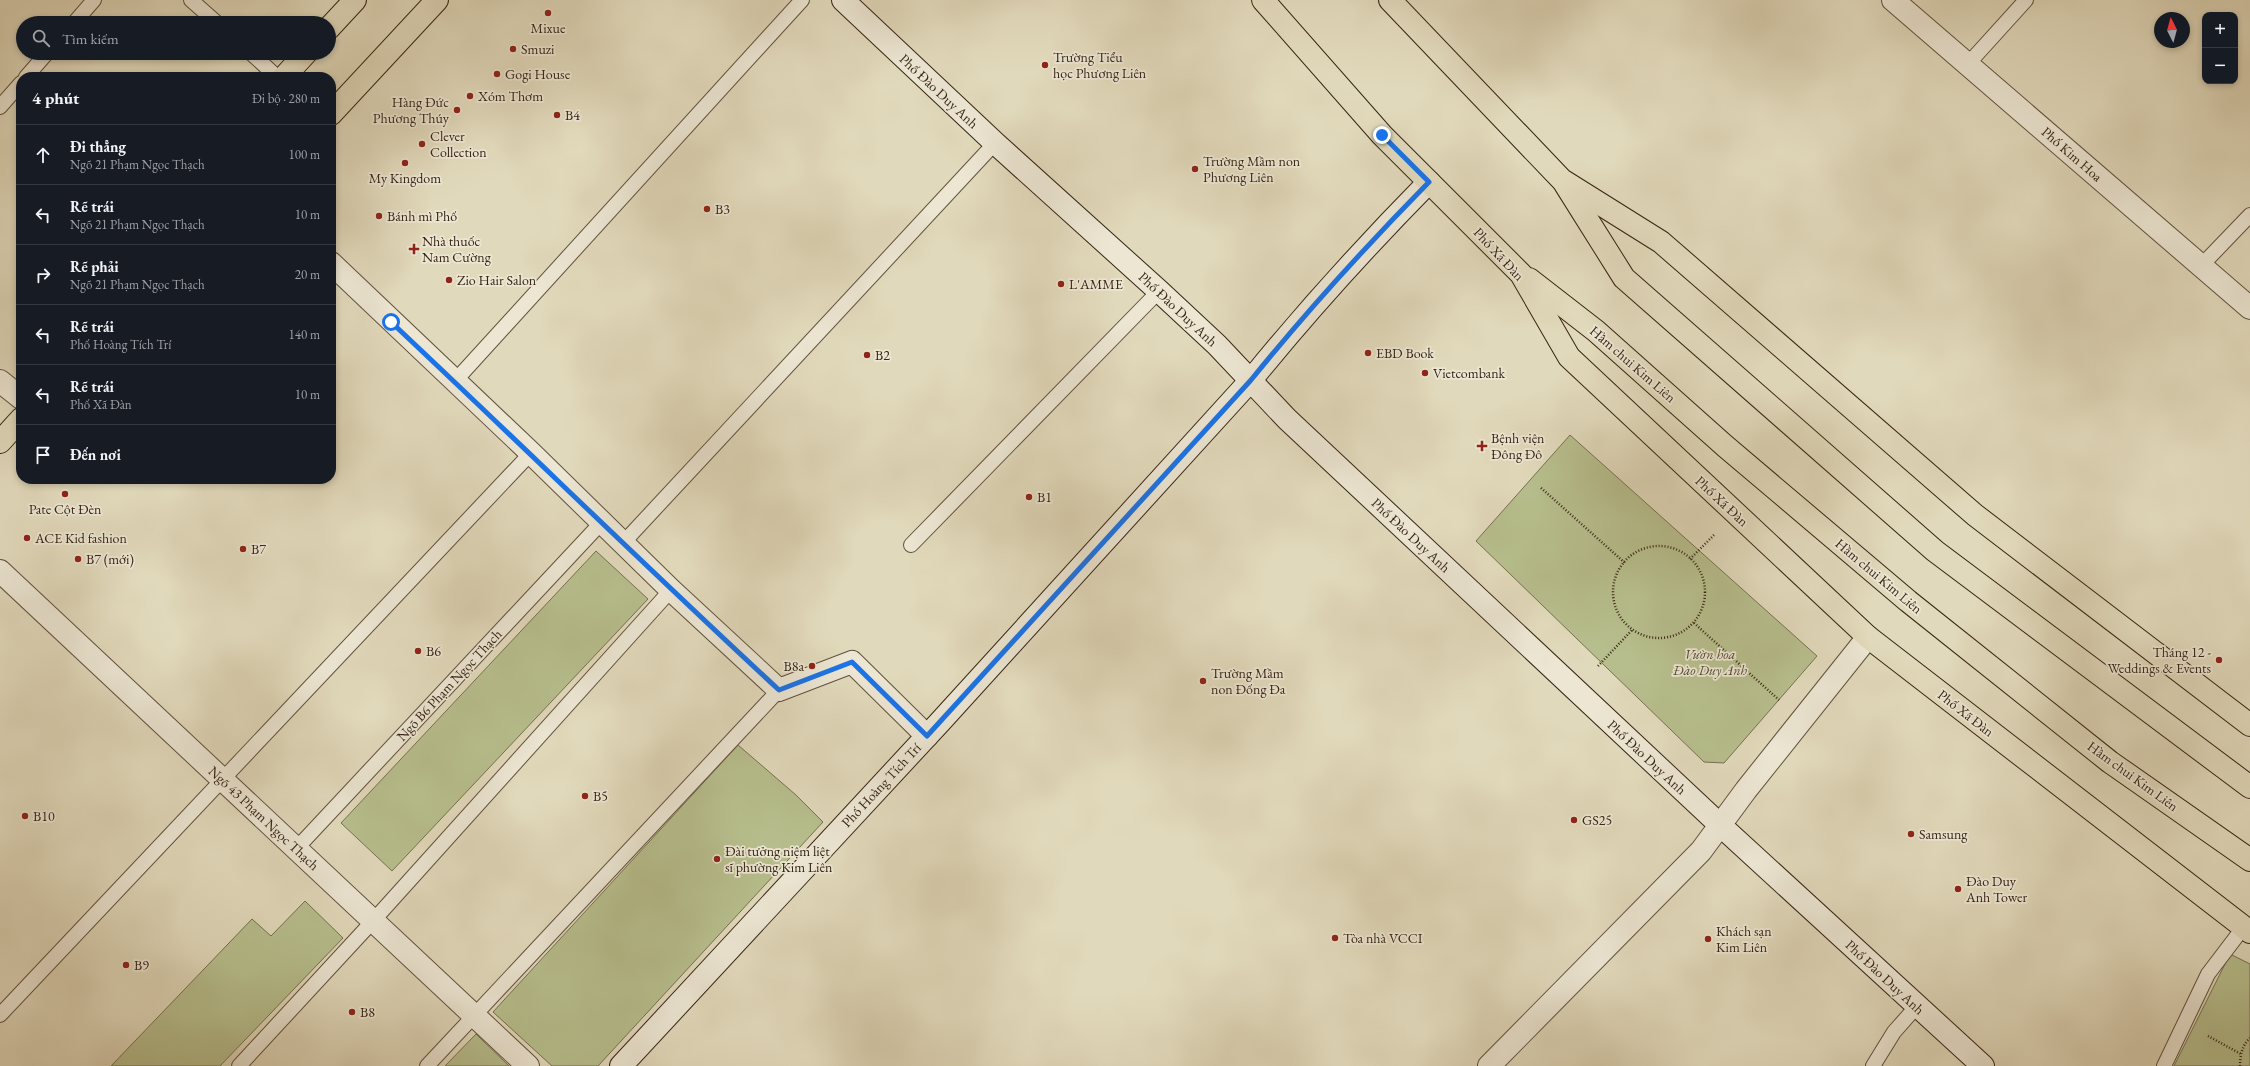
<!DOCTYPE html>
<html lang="vi">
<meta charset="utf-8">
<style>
:root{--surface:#171b24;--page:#242831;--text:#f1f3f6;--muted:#9ea1a6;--line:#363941}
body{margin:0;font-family:"EB Garamond",serif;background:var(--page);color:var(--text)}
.controls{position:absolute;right:12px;top:12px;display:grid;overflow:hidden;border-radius:8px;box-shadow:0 2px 6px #0003}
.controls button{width:36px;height:36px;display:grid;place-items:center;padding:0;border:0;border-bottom:1px solid var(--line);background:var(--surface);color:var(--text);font:20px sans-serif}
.compass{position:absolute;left:2154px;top:12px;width:36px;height:36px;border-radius:50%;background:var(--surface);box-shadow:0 2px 6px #0003;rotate:354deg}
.stop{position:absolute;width:12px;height:12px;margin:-9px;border:3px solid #1a73e8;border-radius:50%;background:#fff}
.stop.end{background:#1a73e8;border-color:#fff;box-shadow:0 1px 4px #0008}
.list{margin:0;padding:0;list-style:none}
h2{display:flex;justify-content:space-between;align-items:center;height:52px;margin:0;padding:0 16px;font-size:17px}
h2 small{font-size:13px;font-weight:400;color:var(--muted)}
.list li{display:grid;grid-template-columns:26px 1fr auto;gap:12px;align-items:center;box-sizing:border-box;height:60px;padding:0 16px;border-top:1px solid var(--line)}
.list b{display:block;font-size:15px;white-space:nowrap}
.list p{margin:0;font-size:13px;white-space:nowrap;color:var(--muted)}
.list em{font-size:13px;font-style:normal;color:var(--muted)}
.icon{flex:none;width:22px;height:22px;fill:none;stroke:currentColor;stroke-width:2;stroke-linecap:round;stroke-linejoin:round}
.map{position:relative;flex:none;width:2250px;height:1066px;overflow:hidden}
.search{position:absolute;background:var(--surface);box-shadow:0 2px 6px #0003;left:16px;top:16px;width:320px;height:44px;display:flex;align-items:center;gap:10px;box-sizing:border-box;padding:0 14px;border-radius:22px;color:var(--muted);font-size:15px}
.panel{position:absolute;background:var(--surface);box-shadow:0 2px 6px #0003;left:16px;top:72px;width:320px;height:412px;border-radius:16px}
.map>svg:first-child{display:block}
.green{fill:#b7be8d;stroke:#767150}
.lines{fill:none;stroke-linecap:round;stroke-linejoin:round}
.lane-casing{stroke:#61513e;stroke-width:16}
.street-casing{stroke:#61513e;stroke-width:24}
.secondary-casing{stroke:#362414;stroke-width:24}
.primary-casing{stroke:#362414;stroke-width:24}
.path{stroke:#362414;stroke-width:2.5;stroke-dasharray:1 2;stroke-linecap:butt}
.lane{stroke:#ece6d3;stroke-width:14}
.street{stroke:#ece6d3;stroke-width:22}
.secondary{stroke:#ece6d3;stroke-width:22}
.primary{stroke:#e1d9bb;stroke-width:22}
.route{stroke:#1a73e8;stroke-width:5}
.poi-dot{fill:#8f2418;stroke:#ece6d3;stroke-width:1.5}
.labels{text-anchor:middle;stroke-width:3.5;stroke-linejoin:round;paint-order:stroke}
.poi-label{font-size:14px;fill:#362414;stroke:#ece6d3;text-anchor:start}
.street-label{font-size:14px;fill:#362414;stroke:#ece6d3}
.park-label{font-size:14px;font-style:italic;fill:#564a32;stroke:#ece6d3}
</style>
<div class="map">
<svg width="2250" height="1066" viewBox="0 0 2250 1066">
<rect width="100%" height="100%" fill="#e1d9bb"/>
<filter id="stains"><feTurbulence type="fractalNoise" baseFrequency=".005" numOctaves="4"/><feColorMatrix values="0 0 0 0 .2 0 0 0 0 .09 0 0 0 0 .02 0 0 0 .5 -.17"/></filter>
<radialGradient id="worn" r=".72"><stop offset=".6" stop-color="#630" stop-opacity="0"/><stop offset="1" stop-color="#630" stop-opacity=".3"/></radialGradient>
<g class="green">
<path d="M1570,435L1817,656L1724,763L1704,762L1476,541Z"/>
<path d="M596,551L648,599L392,871L341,823Z"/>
<path d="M738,745L796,795L823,822L598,1066H552L493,1012Z"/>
<path d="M305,901L343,938L220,1066H111L252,919L271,936Z"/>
<path d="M2230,954L2250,964V1066H2174Z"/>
<path d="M476,1034L509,1066H445Z"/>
</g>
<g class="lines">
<g class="lane-casing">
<g id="lane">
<path d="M191,0L217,23"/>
<path d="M74,23L94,0"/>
<path d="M251,53L277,77"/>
<path d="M1968,64L2026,0"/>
<path d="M26,77L47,53"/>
<path d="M0,107L21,83"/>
<path d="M2201,266L2250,215"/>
<path d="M455,381L802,0"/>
<path d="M623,543L995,143"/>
<path d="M911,545L1159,291"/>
<path d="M296,849L602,522"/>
<path d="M0,1015L531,453"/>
<path d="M239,1066L373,921L671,590"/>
<path d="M427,1066L779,690"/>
<path d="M1873,1066L1894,1032L1917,1006"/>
<path d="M2164,1066L2208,974L2243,928"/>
</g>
</g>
<g class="street-casing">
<g id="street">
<path d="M1893,0L2250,308"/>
<path d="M331,263L531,453L671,590L779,690L852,662L927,736"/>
<path d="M0,381L21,398"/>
<path d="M0,571L528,1066"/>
<path d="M1489,1066L1701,851L1746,790L1868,637"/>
</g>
</g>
<g class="secondary-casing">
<g id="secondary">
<path d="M843,0L995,143L1159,291L1217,345L1287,419L1720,825L1983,1066"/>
<path d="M621,1066L940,722L1251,380C1307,311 1367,245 1429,182"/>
</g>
</g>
<g class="primary-casing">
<g id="primary">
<path d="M1263,0L1382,135L1521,274L1569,357L1868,637L2250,932"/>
<path d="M1390,0L1562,180L1661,242L1975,515L2250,725"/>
<path d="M329,28L355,0"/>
<path d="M284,77L306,53"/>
<path d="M331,114L437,0"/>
<path d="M1565,184L1624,278L1935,551L2250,787"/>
<path d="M1529,279L1596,331L1725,446L1908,601L2110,762L2250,860"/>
<path d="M0,442L21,419"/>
</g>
</g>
<g class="path">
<path d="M1541,488L1625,563"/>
<circle cx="1659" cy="592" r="46"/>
<path d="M1690,559L1714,535"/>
<path d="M1694,623L1779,700"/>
<path d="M1598,666L1633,629"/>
<path d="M2208,1036L2241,1054"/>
<path d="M2240,1066C2240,1056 2242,1045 2250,1038"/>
</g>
<use href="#lane" class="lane"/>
<use href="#street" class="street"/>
<use href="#secondary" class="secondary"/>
<use href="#primary" class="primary"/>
</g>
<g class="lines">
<path class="route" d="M391,322C521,444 648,569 779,690L852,662L927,736L1251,380C1307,311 1367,245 1429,182L1382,135"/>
</g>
<g class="poi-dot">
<circle cx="548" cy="13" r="4"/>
<circle cx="513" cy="49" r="4"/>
<circle cx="1045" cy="65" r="4"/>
<circle cx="497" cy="74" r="4"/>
<circle cx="470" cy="96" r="4"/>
<circle cx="457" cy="110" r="4"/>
<circle cx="557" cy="115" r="4"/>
<circle cx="422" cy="144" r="4"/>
<circle cx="405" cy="163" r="4"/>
<circle cx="1195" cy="169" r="4"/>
<circle cx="707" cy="209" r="4"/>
<circle cx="379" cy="216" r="4"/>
<path d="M412 243h4v4h4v4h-4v4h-4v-4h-4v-4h4z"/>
<circle cx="449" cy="280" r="4"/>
<circle cx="1061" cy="284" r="4"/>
<circle cx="1368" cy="353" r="4"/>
<circle cx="867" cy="355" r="4"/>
<circle cx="1425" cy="373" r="4"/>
<path d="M1480 440h4v4h4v4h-4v4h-4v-4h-4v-4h4z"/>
<circle cx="65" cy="494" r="4"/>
<circle cx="1029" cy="497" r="4"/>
<circle cx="27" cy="538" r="4"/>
<circle cx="243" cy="549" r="4"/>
<circle cx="78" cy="559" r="4"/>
<circle cx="418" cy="651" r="4"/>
<circle cx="2219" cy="660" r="4"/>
<circle cx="812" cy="666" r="4"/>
<circle cx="1203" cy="681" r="4"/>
<circle cx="585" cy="796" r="4"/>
<circle cx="25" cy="816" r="4"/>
<circle cx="1574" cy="820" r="4"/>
<circle cx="1911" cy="834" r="4"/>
<circle cx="717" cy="859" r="4"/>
<circle cx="1958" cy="889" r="4"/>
<circle cx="1335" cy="938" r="4"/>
<circle cx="1708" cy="939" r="4"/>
<circle cx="126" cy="965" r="4"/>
<circle cx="352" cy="1012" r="4"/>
</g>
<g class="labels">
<g class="poi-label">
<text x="548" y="33" text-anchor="middle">Mixue</text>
<text x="521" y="54">Smuzi</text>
<text x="1053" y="62">Trường Tiểu<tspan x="1053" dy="16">học Phương Liên</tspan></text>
<text x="505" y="79">Gogi House</text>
<text x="478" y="101">Xóm Thơm</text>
<text x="449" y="107" text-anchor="end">Hàng Đức<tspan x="449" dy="16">Phương Thúy</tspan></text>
<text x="565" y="120">B4</text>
<text x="430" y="141">Clever<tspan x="430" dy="16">Collection</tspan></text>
<text x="1203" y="166">Trường Mầm non<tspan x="1203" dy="16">Phương Liên</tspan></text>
<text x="405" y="183" text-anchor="middle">My Kingdom</text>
<text x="715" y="214">B3</text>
<text x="387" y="221">Bánh mì Phố</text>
<text x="422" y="246">Nhà thuốc<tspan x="422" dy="16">Nam Cường</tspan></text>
<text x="457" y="285">Zio Hair Salon</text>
<text x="1069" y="289">L'AMME</text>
<text x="1376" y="358">EBD Book</text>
<text x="875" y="360">B2</text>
<text x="1433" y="378">Vietcombank</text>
<text x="1491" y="443">Bệnh viện<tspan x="1491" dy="16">Đông Đô</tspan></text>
<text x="1037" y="502">B1</text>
<text x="65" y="514" text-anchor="middle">Pate Cột Đèn</text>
<text x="35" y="543">ACE Kid fashion</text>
<text x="251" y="554">B7</text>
<text x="86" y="564">B7 (mới)</text>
<text x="426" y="656">B6</text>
<text x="2211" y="657" text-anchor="end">Tháng 12 -<tspan x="2211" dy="16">Weddings &amp; Events</tspan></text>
<text x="804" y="671" text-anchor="end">B8a</text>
<text x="1211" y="678">Trường Mầm<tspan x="1211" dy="16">non Đống Đa</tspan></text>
<text x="593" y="801">B5</text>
<text x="33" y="821">B10</text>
<text x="1582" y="825">GS25</text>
<text x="1919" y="839">Samsung</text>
<text x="725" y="856">Đài tưởng niệm liệt<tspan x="725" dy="16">sĩ phường Kim Liên</tspan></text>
<text x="1966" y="886">Đào Duy<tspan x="1966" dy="16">Anh Tower</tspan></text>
<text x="1716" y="936">Khách sạn<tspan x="1716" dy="16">Kim Liên</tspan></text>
<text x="1343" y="943">Tòa nhà VCCI</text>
<text x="134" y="970">B9</text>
<text x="360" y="1017">B8</text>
</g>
<g class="street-label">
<text transform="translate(939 91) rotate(43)" y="5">Phố Đào Duy Anh</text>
<text transform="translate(2072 154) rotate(41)" y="5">Phố Kim Hoa</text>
<text transform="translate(1499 254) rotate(47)" y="5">Phố Xã Đàn</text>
<text transform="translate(1178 309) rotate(43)" y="5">Phố Đào Duy Anh</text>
<text transform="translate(1633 364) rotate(41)" y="5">Hầm chui Kim Liên</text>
<text transform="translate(1722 501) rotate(43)" y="5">Phố Xã Đàn</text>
<text transform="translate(1411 535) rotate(43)" y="5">Phố Đào Duy Anh</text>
<text transform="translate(1879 576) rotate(40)" y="5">Hầm chui Kim Liên</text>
<text transform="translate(449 685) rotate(-47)" y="5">Ngõ B6 Phạm Ngọc Thạch</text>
<text transform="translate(1966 713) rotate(38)" y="5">Phố Xã Đàn</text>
<text transform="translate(1647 757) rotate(43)" y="5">Phố Đào Duy Anh</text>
<text transform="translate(2133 776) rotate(36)" y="5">Hầm chui Kim Liên</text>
<text transform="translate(881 785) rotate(-47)" y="5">Phố Hoàng Tích Trí</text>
<text transform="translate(264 818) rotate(43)" y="5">Ngõ 43 Phạm Ngọc Thạch</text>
<text transform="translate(1885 977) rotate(43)" y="5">Phố Đào Duy Anh</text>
</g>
<g class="park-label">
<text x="1710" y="659">Vườn hoa<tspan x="1710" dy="16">Đào Duy Anh</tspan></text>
</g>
</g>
<rect width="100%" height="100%" filter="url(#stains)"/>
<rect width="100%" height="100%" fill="url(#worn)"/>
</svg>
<div class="controls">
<button>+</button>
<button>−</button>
</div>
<svg class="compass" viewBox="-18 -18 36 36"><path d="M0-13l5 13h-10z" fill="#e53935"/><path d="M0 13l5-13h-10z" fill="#9ea1a6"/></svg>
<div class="stop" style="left:391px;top:322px"></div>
<div class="stop end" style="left:1382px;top:135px"></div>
<div class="search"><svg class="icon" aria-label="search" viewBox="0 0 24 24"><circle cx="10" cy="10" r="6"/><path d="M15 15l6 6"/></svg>Tìm kiếm</div>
<section class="panel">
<h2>4 phút<small>Đi bộ · 280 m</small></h2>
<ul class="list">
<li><svg class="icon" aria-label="ahead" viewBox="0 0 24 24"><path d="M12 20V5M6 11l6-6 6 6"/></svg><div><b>Đi thẳng</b><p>Ngõ 21 Phạm Ngọc Thạch</p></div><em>100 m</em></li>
<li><svg class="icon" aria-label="left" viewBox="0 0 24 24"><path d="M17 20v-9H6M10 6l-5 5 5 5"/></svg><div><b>Rẽ trái</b><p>Ngõ 21 Phạm Ngọc Thạch</p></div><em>10 m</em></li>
<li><svg class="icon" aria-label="right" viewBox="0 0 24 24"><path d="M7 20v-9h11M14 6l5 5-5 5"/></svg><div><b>Rẽ phải</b><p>Ngõ 21 Phạm Ngọc Thạch</p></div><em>20 m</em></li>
<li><svg class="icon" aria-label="left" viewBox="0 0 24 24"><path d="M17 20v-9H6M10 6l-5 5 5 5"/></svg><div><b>Rẽ trái</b><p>Phố Hoàng Tích Trí</p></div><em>140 m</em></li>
<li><svg class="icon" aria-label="left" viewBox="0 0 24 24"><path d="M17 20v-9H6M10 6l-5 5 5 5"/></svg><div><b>Rẽ trái</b><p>Phố Xã Đàn</p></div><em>10 m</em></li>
<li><svg class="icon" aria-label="arrive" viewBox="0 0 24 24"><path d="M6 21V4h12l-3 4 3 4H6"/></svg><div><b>Đến nơi</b></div></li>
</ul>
</section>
</div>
